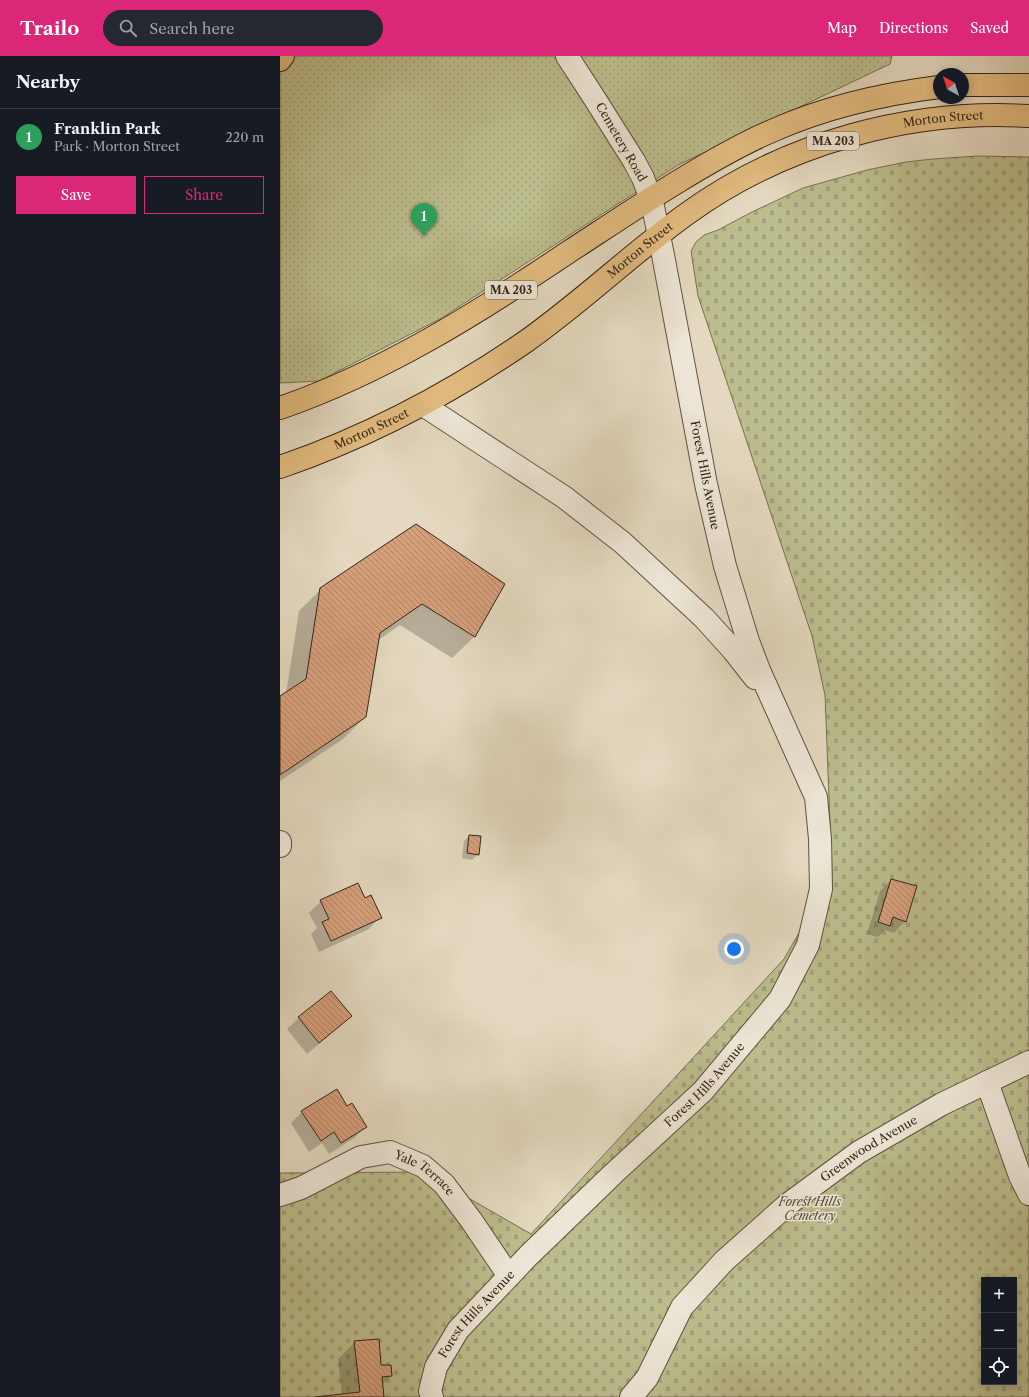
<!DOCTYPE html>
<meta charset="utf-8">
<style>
:root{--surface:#171b24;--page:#242831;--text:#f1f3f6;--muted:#9ea1a6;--line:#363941;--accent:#db2777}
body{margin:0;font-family:"Libre Caslon Text",serif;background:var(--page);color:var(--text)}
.controls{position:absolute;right:12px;bottom:12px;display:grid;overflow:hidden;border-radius:0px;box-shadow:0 2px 10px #0003}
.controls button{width:36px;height:36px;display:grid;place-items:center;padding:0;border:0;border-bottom:1px solid var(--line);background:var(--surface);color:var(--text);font:20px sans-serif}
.compass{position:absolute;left:653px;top:12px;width:36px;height:36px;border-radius:50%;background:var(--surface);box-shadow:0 2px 10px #0003;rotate:321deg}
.you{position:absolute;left:454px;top:893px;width:14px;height:14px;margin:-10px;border:3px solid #fff;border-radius:50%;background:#1a73e8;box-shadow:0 0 0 6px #1a73e833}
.badge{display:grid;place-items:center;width:26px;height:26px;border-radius:50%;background:var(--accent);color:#fff;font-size:13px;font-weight:700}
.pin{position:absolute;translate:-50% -33px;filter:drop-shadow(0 1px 2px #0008)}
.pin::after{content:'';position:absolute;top:21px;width:14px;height:12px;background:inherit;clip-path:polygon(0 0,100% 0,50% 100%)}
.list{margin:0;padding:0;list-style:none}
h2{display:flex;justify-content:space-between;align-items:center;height:52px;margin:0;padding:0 16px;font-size:17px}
h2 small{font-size:13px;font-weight:400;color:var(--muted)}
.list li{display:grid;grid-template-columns:26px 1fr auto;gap:12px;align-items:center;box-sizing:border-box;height:56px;padding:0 16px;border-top:1px solid var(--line)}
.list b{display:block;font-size:15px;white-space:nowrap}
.list p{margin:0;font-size:13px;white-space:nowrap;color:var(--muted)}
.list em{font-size:13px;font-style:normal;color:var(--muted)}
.actions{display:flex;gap:8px;padding:12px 16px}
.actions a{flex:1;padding:9px 0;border:1px solid var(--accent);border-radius:0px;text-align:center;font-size:14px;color:var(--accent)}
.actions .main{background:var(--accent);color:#fff}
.icon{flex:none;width:22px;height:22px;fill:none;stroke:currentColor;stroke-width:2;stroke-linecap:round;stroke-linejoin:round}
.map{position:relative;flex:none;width:749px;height:1341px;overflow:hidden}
header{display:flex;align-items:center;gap:24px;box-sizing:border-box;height:56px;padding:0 20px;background:var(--accent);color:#fff}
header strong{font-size:19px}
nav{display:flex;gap:22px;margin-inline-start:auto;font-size:14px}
.search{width:280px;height:36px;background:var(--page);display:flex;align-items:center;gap:10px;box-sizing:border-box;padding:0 14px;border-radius:22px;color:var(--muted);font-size:15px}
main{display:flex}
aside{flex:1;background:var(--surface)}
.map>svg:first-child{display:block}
.cemetery{fill:url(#cemetery-stones);stroke:#787150;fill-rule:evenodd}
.park{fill:url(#park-dots);stroke:#787150}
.shadow{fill:#0003}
.building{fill:url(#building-back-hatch);stroke:#342513}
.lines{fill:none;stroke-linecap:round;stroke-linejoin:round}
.minor-casing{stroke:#60523e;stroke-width:24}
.major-casing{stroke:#342513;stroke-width:24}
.highway-casing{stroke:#342513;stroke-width:24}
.minor{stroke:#ede6d6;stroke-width:22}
.major{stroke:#e2bc80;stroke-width:22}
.highway{stroke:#e2bc80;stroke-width:22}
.labels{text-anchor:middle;stroke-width:3;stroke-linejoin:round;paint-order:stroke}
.shield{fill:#ede6d6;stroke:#6c5f4e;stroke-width:1}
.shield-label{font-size:11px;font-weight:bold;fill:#342513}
.street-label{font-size:12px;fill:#342513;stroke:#ede6d6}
.park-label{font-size:12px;font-style:italic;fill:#564b32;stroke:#ede6d6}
</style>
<header>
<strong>Trailo</strong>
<div class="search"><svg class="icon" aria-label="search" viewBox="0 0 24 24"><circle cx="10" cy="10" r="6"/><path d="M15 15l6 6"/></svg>Search here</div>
<nav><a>Map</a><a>Directions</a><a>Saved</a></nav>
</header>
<main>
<aside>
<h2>Nearby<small></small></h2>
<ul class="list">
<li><span class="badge" style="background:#2e9e5b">1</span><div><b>Franklin Park</b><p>Park · Morton Street</p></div><em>220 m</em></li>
</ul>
<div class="actions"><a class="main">Save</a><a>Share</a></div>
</aside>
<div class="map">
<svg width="749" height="1341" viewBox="0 0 749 1341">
<defs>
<pattern id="cemetery-stones" width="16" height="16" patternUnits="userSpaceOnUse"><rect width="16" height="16" fill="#bcbd8d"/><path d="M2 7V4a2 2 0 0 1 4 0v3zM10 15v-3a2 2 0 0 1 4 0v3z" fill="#a2a279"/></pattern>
<pattern id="park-dots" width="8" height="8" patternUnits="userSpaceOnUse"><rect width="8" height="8" fill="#bcbd8d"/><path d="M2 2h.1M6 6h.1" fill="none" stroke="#a2a279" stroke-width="1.8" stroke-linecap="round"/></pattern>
<pattern id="building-back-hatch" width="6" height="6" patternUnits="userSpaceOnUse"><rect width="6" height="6" fill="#d7a07c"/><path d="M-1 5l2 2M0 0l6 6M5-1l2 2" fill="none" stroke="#af8264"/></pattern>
</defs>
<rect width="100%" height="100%" fill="#e4d9c0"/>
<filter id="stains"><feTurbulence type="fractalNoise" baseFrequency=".005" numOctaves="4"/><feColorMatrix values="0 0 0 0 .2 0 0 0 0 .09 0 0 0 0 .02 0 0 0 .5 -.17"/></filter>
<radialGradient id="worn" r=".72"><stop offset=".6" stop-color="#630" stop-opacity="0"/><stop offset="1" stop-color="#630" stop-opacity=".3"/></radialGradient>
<path class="cemetery" d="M697,100L749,101V1341H0V1117L143,1116L251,1178L504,903L552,819L545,639L532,580L418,240L411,195L416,186L424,179L438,174L472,156L523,132L587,114L626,106L653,103ZM704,1224H734V1326H704Z"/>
<path class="park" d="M0,0H612L610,8L398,109L160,263L39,325L0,327Z"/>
<g class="shadow">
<path d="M224,528L194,581L172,602L120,569L97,585L85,661L63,683L0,725V642L6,638L19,555L41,533Z"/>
<path d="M189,780L198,798L192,804L182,802L184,785Z"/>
<path d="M611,824L625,865L614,877L605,874L598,881L587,878L600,835Z"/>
<path d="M84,843L100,861L89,873L39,896L31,878L37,872L29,857L41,845Z"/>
<path d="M70,960L59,971L27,998L7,973L19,962Z"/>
<path d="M22,1056L86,1071L74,1082L49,1098L42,1087L29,1096L11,1067Z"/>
<path d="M75,1286L111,1320L102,1329L103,1341H41L62,1339L58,1303Z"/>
</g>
<g class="building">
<path d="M136,468L225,528L195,581L142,548L100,577L86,661L0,719V640L26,623L40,532Z"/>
<path d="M189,779L201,780L199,799L187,797Z"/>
<path d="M611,823L637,830L626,866L613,861L610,870L598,866Z"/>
<path d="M78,827L85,842L91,839L102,862L51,885L42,866L49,863L40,844Z"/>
<path d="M51,935L72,960L39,987L18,961Z"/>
<path d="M57,1033L67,1050L72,1047L87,1071L61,1087L54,1076L41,1085L21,1055Z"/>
<path d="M99,1283L101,1309H111L112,1320L102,1321L104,1341H35L80,1336L74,1285Z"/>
</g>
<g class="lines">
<g class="minor-casing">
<g id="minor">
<path d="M143,349L284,441L343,487L424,562L453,594L475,622"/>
<path d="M0,786V790"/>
<path d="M707,1026L740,1120L749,1138"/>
<path id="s1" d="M0,1139L21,1132L81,1101L110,1096L143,1110L164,1128L191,1164L229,1220"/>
<path id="s2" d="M152,1341L150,1335L156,1311L178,1274L248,1200L333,1118L423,1035L500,943L528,889L541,833L540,783L536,741L479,614L468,585L445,510L426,428L383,199L372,146L363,122L354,105L313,40L287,0"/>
<path id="s3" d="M351,1341L367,1322L402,1251L444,1205L507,1149L579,1096L662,1048L749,1006"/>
</g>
</g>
<g class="major-casing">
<path id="major" d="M0,4L3,0"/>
</g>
<g class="highway-casing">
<g id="highway">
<path d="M683,29H749"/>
<path d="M0,352C104,316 196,258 287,197C324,173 361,148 399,125C430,106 461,88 494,74C546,51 603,38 659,31"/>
<path id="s4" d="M0,411C87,381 169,338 245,286C302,246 352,197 408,157C505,87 630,53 749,60"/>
</g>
</g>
<use href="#minor" class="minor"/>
<use href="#major" class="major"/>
<use href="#highway" class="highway"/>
</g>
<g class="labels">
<g class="shield">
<rect x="527" y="76" width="52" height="18" rx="3"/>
<rect x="205" y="225" width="52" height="18" rx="3"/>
</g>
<g class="shield-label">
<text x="553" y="89">MA 203</text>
<text x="231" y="238">MA 203</text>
</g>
<g class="street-label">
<text dy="4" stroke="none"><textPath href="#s4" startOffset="759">Morton Street</textPath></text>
<text transform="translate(341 86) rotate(60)" y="4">Cemetery Road</text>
<text dy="4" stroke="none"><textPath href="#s4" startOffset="423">Morton Street</textPath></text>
<text dy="4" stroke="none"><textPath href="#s4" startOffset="99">Morton Street</textPath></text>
<text transform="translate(425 419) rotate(79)" y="4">Forest Hills Avenue</text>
<text dy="4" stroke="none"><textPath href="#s2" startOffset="422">Forest Hills Avenue</textPath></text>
<text dy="4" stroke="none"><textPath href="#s3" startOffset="350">Greenwood Avenue</textPath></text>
<text dy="4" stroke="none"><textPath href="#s1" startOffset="160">Yale Terrace</textPath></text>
<text dy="4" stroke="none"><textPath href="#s2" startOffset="98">Forest Hills Avenue</textPath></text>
</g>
<g class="park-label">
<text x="530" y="1150">Forest Hills<tspan x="530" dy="14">Cemetery</tspan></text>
</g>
</g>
<rect width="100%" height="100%" filter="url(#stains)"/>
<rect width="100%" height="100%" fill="url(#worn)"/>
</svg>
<div class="controls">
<button>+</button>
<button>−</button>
<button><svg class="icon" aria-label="locate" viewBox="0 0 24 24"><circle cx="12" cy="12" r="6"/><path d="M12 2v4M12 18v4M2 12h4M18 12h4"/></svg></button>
</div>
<svg class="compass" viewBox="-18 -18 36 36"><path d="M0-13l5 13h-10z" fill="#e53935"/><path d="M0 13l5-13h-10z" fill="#9ea1a6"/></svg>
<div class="you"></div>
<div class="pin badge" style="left:144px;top:180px;background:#2e9e5b">1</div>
</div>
</main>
